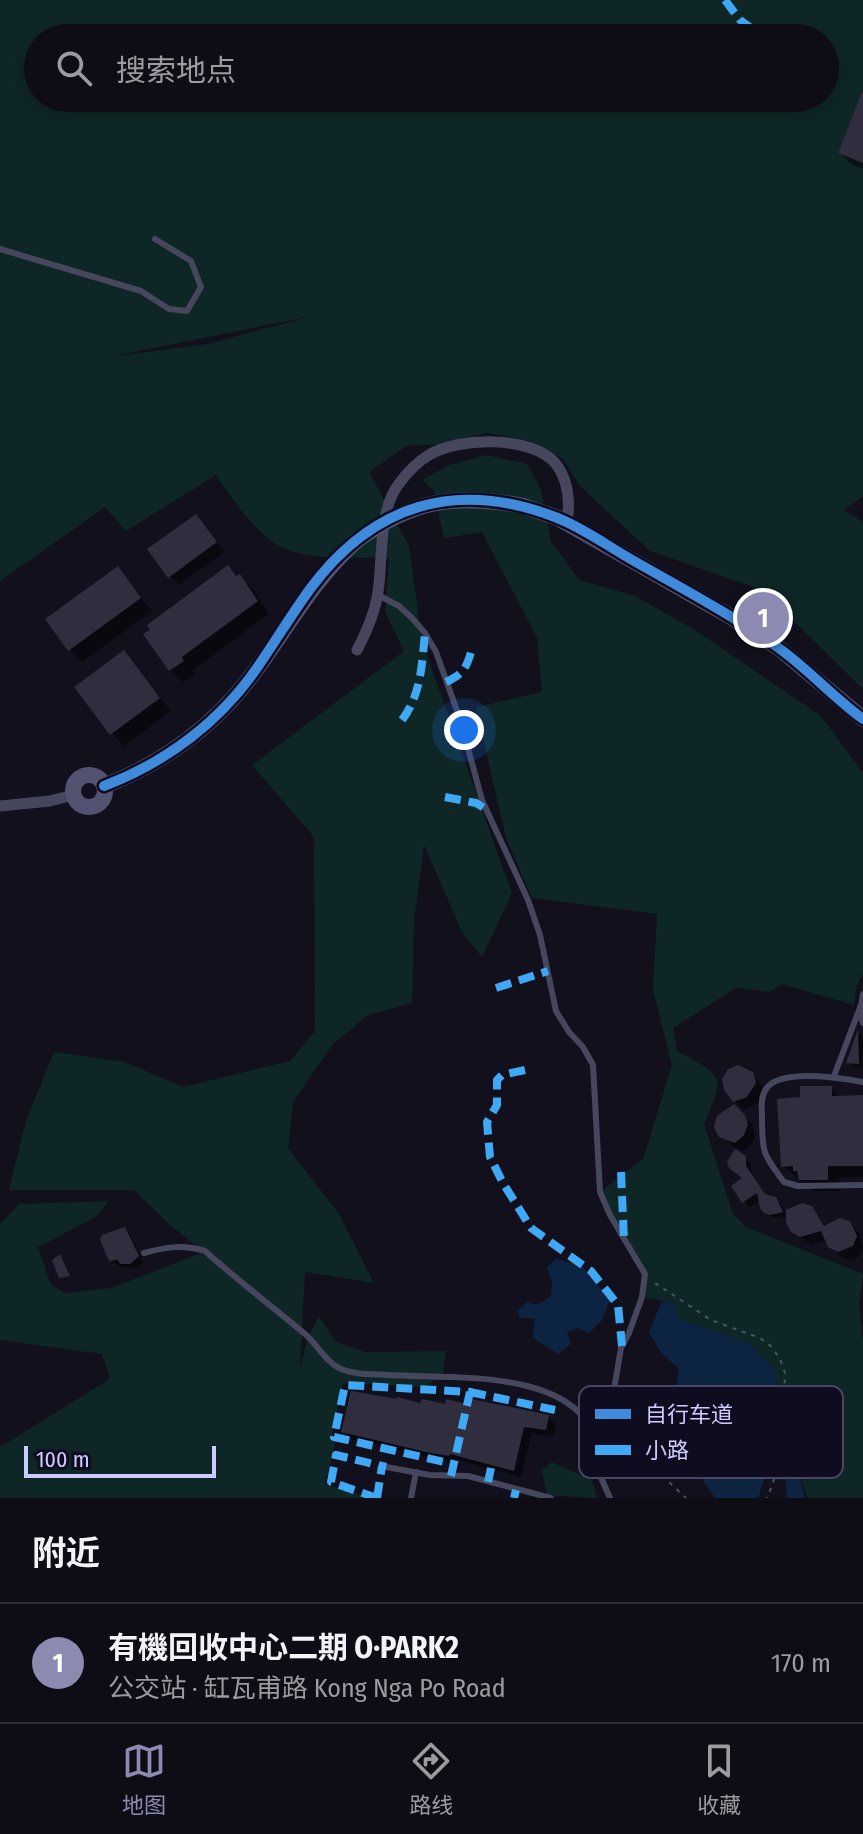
<!DOCTYPE html>
<html lang="zh">
<meta charset="utf-8">
<style>
:root{--surface:#0e0c15;--page:#1c1a22;--text:#f1f3f6;--muted:#9b9ba0;--line:#2e2c34;--accent:#8c8ab0}
body{margin:0;font-family:"Fira Sans Condensed","Noto Sans SC",sans-serif;background:var(--page);color:var(--text)}
.scale{position:absolute;left:24px;bottom:20px;width:192px;box-sizing:border-box;padding-left:8px;border:4px solid #ceccff;border-top:0;font-size:22px;line-height:28px;white-space:nowrap;color:#ceccff;-webkit-text-stroke:6px #0f0c20;paint-order:stroke}
.you{position:absolute;left:464px;top:730px;width:28px;height:28px;margin:-20px;border:6px solid #fff;border-radius:50%;background:#1a73e8;box-shadow:0 0 0 12px #1a73e833}
.badge{display:grid;place-items:center;width:52px;height:52px;border-radius:50%;background:var(--accent);color:#fff;font-size:26px;font-weight:700}
.pin{position:absolute;translate:-50% -50%;border:4px solid #fff;box-shadow:0 2px 8px #0006}
.list{margin:0;padding:0;list-style:none}
h2{display:flex;justify-content:space-between;align-items:center;height:104px;margin:0;padding:0 32px;font-size:34px}
h2 small{font-size:26px;font-weight:400;color:var(--muted)}
.list li{display:grid;grid-template-columns:52px 1fr auto;gap:24px;align-items:center;box-sizing:border-box;height:120px;padding:0 32px;border-top:2px solid var(--line)}
.list b{display:block;font-size:30px;white-space:nowrap}
.list p{margin:0;font-size:26px;white-space:nowrap;color:var(--muted)}
.list em{font-size:26px;font-style:normal;color:var(--muted)}
.icon{flex:none;width:44px;height:44px;fill:none;stroke:currentColor;stroke-width:2;stroke-linecap:round;stroke-linejoin:round}
.map{position:relative;flex:none;width:863px;height:1498px;overflow:hidden}
.search{position:absolute;background:var(--surface);box-shadow:0 4px 12px #0003;left:24px;right:24px;top:24px;height:88px;display:flex;align-items:center;gap:20px;box-sizing:border-box;padding:0 28px;border-radius:44px;color:var(--muted);font-size:30px}
.sheet{height:224px;background:var(--surface)}
nav{display:flex;justify-content:space-around;align-items:center;box-sizing:border-box;height:112px;border-top:2px solid var(--line);background:var(--surface);font-size:22px;color:var(--muted)}
nav a{display:grid;justify-items:center;gap:4px}
nav .on{color:var(--accent)}
.map>svg:first-child{display:block}
.green{fill:#0f2626;fill-rule:evenodd}
.water{fill:#0c2341}
.shadow{fill:#0007;fill-rule:evenodd}
.building{fill:#302e3e}
.lines{fill:none;stroke-linecap:round;stroke-linejoin:round}
.path{stroke:#485763;stroke-width:2;stroke-dasharray:4 6;stroke-linecap:butt}
.lane{stroke:#46465d;stroke-width:6}
.street{stroke:#46465d;stroke-width:11}
.secondary{stroke:#535270;stroke-width:16}
.secondary-bridge{stroke:#535270;stroke-width:16}
.quiet{stroke:#3fa9f5;stroke-width:8;stroke-dasharray:16 8;stroke-linecap:butt}
.cycleway-casing{stroke:#0f0c20;stroke-width:15}
.cycleway{stroke:#408adc;stroke-width:10}
.key{fill:#0f0c20;stroke:#484663;stroke-width:2}
.key-label{font-size:22px;fill:#ceccff}
</style>
<div class="map">
<svg width="863" height="1498" viewBox="0 0 863 1498">
<rect width="100%" height="100%" fill="#12101c"/>
<g class="green">
<path d="M0,0H863V90L838,153L863,163V496L844,510L863,522V689L776,604L751,586L650,551L581,487L563,459L530,441L487,433L438,444L406,446L369,472L409,546L422,642L512,893L482,957L462,932L424,845L414,920L412,1003L368,1015L333,1044L293,1102L288,1148L339,1214L374,1283L305,1272L300,1368L308,1337L319,1316L336,1342L365,1352L446,1351L443,1375L434,1379L428,1387L343,1383L331,1438L336,1439L325,1484L372,1498H0V1447L110,1379L102,1354L0,1340V1224L19,1204L109,1201L96,1217L38,1247L51,1285L65,1293L111,1288L204,1252L170,1225L134,1190H9L26,1121L54,1052L125,1062L183,1087L290,1061L315,1031L314,837L252,765L404,651L385,612L389,558C359,557 311,561 283,548C257,535 232,499 216,475L126,531L105,507L0,581ZM38,38H825V98H38ZM312,316L208,344L109,357H110Z"/>
<path d="M486,455L527,464L541,490L551,541L579,580L635,596L695,630L821,716L863,773V974L857,984L854,1005L781,984L770,992L736,988L673,1028L677,1051C723,1076 726,1075 704,1124L733,1214L746,1227L863,1274L859,1303L863,1341V1498H807C799,1466 780,1435 776,1402C775,1392 776,1381 776,1371L751,1345L678,1319L674,1303L642,1297L645,1274L600,1192L643,1159L672,1065L653,989L657,914L532,898L506,838L476,707L542,692L537,638L482,532L444,538L434,491L422,480L449,465Z"/>
<path d="M552,1462L592,1480L597,1498L547,1495L542,1470Z"/>
</g>
<g class="water">
<path d="M556,1259L582,1266L610,1300L602,1320L589,1333L578,1328L567,1332L571,1344L558,1354L533,1338L535,1318H520L517,1311L527,1302L537,1305L551,1296L552,1282L547,1268Z"/>
<path d="M662,1301L675,1303L679,1319L751,1345L776,1371V1401L780,1418L767,1466L799,1475L805,1498H787L785,1480L765,1478L758,1498H715L692,1465V1438L673,1408L679,1369L661,1353L649,1332Z"/>
</g>
<g class="shadow">
<path d="M863,96V169L852,165L840,153Z"/>
<path d="M196,516L224,552L179,585L170,576Z"/>
<path d="M228,568L252,588L269,614L193,670L195,674L183,682L171,670L146,634Z"/>
<path d="M118,569L152,611L82,662L70,649Z"/>
<path d="M124,652L171,711L124,746L112,734Z"/>
<path d="M859,1033L863,1037V1069L854,1067L849,1062Z"/>
<path d="M748,1070L763,1088L760,1102L744,1110L735,1101Z"/>
<path d="M831,1088L841,1098L863,1097V1177L839,1178L840,1191H813L783,1166L802,1099Z"/>
<path d="M733,1106L753,1126L755,1140L744,1151L735,1148L718,1131Z"/>
<path d="M744,1158L751,1164V1173L766,1197L775,1199L781,1205L787,1217L772,1218L762,1208L761,1200L750,1207L744,1202L734,1186L744,1179ZM758,1190L766,1196L752,1194Z"/>
<path d="M811,1208L826,1227L849,1223L859,1233L863,1249L858,1258L849,1260L840,1256L827,1240L811,1245L792,1231Z"/>
<path d="M125,1229L130,1235L143,1262L136,1269L116,1265L111,1259Z"/>
<path d="M422,1405L471,1407L548,1417L556,1425L553,1437L532,1433L521,1477L457,1460V1463L351,1439L344,1431Z"/>
</g>
<g class="building">
<path d="M862,92H863V163L838,153Z"/>
<path d="M196,514L217,542L168,578L147,549Z"/>
<path d="M228,565L236,576L240,574L258,601L182,657L184,661L169,671L143,634L150,630L147,625Z"/>
<path d="M118,566L141,598L68,651L45,619Z"/>
<path d="M124,650L160,698L110,735L74,687Z"/>
<path d="M858,1029L859,1064L846,1063L851,1049Z"/>
<path d="M738,1065L753,1072L756,1083L747,1097L733,1102L724,1090L722,1079L728,1069Z"/>
<path d="M800,1086H832V1096L863,1095V1166H828V1180H799L797,1171H793V1166L781,1167L777,1099L800,1097Z"/>
<path d="M734,1104L745,1115L748,1125L744,1135L735,1143L719,1137L714,1127L717,1116Z"/>
<path d="M735,1149L746,1156V1166L765,1194L776,1197L783,1212L770,1215L764,1213L760,1208L757,1193L742,1203L731,1186L742,1178L729,1168L727,1162Z"/>
<path d="M802,1203L812,1206L824,1226L839,1218L850,1221L857,1236L853,1246L838,1252L828,1247L821,1231L800,1237L791,1232L786,1222V1210Z"/>
<path d="M125,1227L139,1256L130,1264H120L118,1260L109,1261L100,1240L102,1235Z"/>
<path d="M60,1254L70,1276L59,1278L52,1260Z"/>
<path d="M351,1391L397,1399V1397L420,1403L422,1399L445,1404L446,1399L470,1405L471,1399L549,1415L546,1430L524,1427L514,1471L450,1454L449,1456L426,1452L341,1432Z"/>
</g>
<g class="lines">
<g class="path">
<path d="M655,1283L711,1320L760,1338L772,1347L780,1359L785,1373L783,1437L773,1483L767,1498"/>
<path d="M623,1392L641,1389L654,1427L655,1469L686,1498"/>
</g>
<g class="lane">
<path d="M0,249L141,291L169,309L187,311L201,287L191,261L155,239"/>
<path d="M378,595L399,606L412,618L425,633L436,652L460,719L482,800L528,900L540,935L556,1011L569,1032L583,1047L593,1065L600,1192L610,1215L645,1274L642,1297L629,1333L621,1348L611,1407L596,1445L599,1473L610,1498"/>
<path d="M863,994L860,1014L863,1023"/>
<path d="M834,1076L861,1005"/>
<path d="M863,1082C841,1078 780,1068 766,1089C760,1098 762,1109 762,1119C762,1154 764,1155 784,1182L798,1186L863,1185"/>
<path d="M144,1253C166,1247 183,1244 205,1251C237,1280 272,1306 305,1334C317,1344 325,1361 339,1368C354,1375 372,1374 388,1375C447,1379 577,1367 596,1442"/>
<path d="M386,1467L430,1475L468,1476L551,1498"/>
<path d="M411,1498L416,1472"/>
</g>
<g class="street">
<path d="M357,650C367,631 375,613 378,592C383,559 378,513 398,485C406,474 417,462 429,455C458,437 532,435 556,464C569,481 570,503 567,523"/>
<path d="M0,806L50,801L73,795"/>
</g>
<g class="secondary">
<path d="M523,506L558,518L731,617L780,649L863,719"/>
<circle cx="89" cy="791" r="16"/>
<path d="M104,786C166,762 219,722 258,667C290,623 315,578 356,541"/>
</g>
<path class="secondary-bridge" d="M356,541C412,500 455,493 523,506"/>
<g class="quiet">
<path d="M725,0L740,20L765,38"/>
<path d="M446,682C466,673 467,665 473,646"/>
<path d="M402,720C421,695 422,664 425,633"/>
<path d="M445,797L476,803L486,809"/>
<path d="M496,988L548,971"/>
<path d="M525,1070L502,1075L497,1080V1105L487,1122L490,1157L503,1183L531,1228L591,1271L618,1305L622,1346"/>
<path d="M621,1172L624,1240"/>
<path d="M470,1392L555,1410"/>
<path d="M451,1476L470,1392L345,1385L334,1437L453,1464"/>
<path d="M488,1482L491,1468"/>
<path d="M377,1498L331,1482L336,1455L386,1467"/>
<path d="M377,1498L382,1466"/>
<path d="M514,1498L516,1490"/>
</g>
<g class="cycleway-casing">
<path id="cycleway" d="M104,786C167,762 221,721 259,665C276,640 292,614 310,589C373,504 456,479 555,517C582,527 609,547 634,561C683,589 734,616 780,649C809,670 834,698 863,719"/>
</g>
<use href="#cycleway" class="cycleway"/>
</g>
<rect x="579" y="1386" width="264" height="92" rx="12" class="key"/>
<rect x="595" y="1409" width="36" height="10" fill="#408adc"/>
<rect x="595" y="1445" width="36" height="10" fill="#3fa9f5"/>
<g class="key-label">
<text x="645" y="1422">自行车道</text>
<text x="645" y="1458">小路</text>
</g>
</svg>
<div class="scale">100 m</div>
<div class="you"></div>
<div class="pin badge" style="left:763px;top:618px">1</div>
<div class="search"><svg class="icon" aria-label="search" viewBox="0 0 24 24"><circle cx="10" cy="10" r="6"/><path d="M15 15l6 6"/></svg>搜索地点</div>
</div>
<section class="sheet">
<h2>附近<small></small></h2>
<ul class="list">
<li><span class="badge">1</span><div><b>有機回收中心二期 O·PARK2</b><p>公交站 · 缸瓦甫路 Kong Nga Po Road</p></div><em>170 m</em></li>
</ul>
</section>
<nav>
<a class="on"><svg class="icon" aria-label="map" viewBox="0 0 24 24"><path d="M3 6l6-2 6 2 6-2v14l-6 2-6-2-6 2zM9 4v14M15 6v14"/></svg>地图</a>
<a><svg class="icon" aria-label="directions" viewBox="0 0 24 24"><path d="M12 3l9 9-9 9-9-9zM9 14v-3h6M13 9l2 2-2 2"/></svg>路线</a>
<a><svg class="icon" aria-label="saved" viewBox="0 0 24 24"><path d="M7 4h10v16l-5-4-5 4z"/></svg>收藏</a>
</nav>
